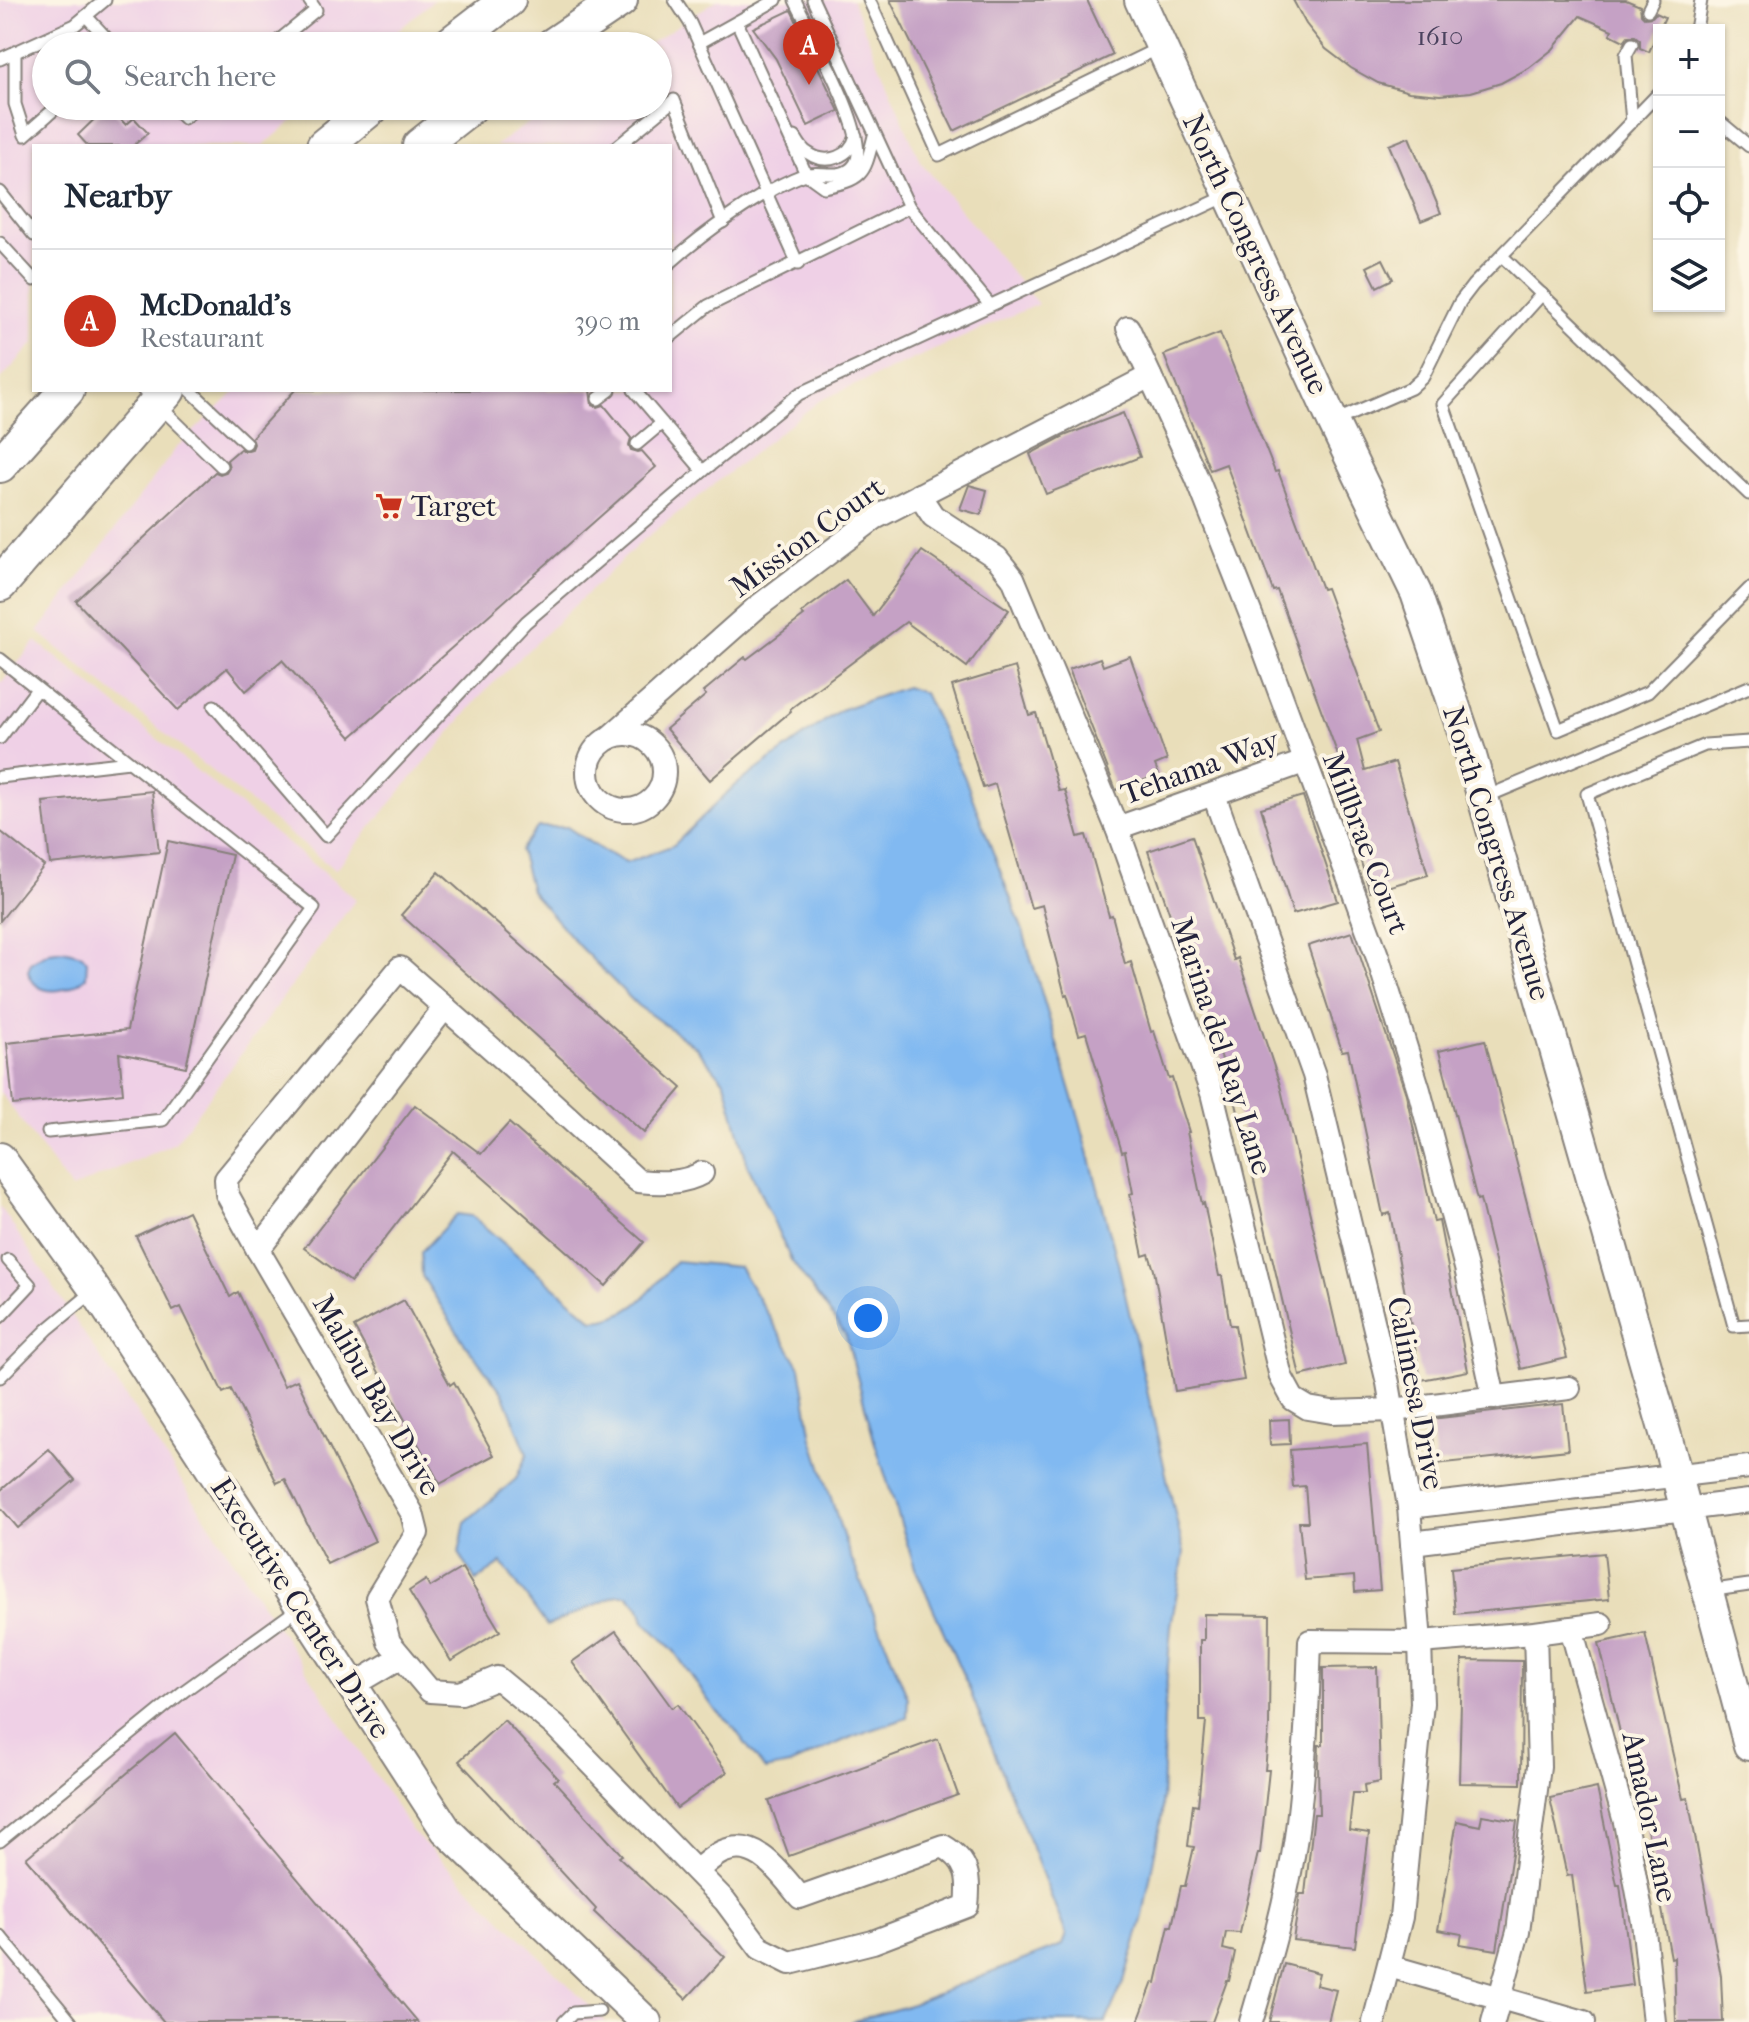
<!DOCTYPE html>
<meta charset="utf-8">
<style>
:root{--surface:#fff;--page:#f2f2f3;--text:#1f2937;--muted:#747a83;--line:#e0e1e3;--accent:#c8321e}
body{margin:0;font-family:"IM FELL French Canon",serif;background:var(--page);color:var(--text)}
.controls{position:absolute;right:24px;top:24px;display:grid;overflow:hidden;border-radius:0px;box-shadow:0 2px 6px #0004}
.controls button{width:72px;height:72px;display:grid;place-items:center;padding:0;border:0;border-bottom:2px solid var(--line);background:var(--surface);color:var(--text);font:40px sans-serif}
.you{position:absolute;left:868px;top:1318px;width:28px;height:28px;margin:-20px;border:6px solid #fff;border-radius:50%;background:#1a73e8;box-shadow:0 0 0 12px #1a73e833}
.badge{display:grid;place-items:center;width:52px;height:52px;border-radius:50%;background:var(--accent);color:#fff;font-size:26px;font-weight:700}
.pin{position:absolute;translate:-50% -66px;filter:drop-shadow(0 2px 4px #0008)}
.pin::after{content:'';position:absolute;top:42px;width:28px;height:24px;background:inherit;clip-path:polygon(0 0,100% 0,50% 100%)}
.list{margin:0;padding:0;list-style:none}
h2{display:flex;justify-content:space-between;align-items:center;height:104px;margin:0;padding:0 32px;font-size:34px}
h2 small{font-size:26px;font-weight:400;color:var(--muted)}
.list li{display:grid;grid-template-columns:52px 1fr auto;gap:24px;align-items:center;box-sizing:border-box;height:144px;padding:0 32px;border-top:2px solid var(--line)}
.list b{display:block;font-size:30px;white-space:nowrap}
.list p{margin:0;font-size:26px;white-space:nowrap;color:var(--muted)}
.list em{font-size:26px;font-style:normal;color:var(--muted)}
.icon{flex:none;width:44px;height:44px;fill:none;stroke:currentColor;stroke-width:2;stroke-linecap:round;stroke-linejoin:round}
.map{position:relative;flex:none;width:1749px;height:2022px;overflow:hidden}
.search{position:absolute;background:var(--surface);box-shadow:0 2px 6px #0004;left:32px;top:32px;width:640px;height:88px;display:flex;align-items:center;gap:20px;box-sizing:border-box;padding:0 28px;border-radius:44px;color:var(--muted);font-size:30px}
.panel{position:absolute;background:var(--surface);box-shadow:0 2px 6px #0004;left:32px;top:144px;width:640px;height:248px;border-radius:0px}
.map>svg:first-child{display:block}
.built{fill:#efd0e6}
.water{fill:#81b9f1;stroke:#526e96;stroke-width:2}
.building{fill:#c5a1c5}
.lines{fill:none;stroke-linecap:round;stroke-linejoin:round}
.lane-casing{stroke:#86807a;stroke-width:15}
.street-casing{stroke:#86807a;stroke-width:26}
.secondary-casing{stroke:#86807a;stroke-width:34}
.primary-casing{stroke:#86807a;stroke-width:38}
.lane{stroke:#fff;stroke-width:11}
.street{stroke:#fff;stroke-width:22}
.secondary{stroke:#fff;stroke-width:30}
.primary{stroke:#fff;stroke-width:34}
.labels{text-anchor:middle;stroke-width:8;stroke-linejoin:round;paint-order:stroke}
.number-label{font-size:26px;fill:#4b425e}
.street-label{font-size:30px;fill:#22223b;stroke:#fcf5e5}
.poi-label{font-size:30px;fill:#22223b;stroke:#fcf5e5;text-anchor:start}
</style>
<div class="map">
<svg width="1749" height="2022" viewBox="0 0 1749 2022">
<rect width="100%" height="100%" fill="#fcf5e5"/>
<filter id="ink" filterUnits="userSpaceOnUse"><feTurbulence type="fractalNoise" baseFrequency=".0125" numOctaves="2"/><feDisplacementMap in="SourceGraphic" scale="16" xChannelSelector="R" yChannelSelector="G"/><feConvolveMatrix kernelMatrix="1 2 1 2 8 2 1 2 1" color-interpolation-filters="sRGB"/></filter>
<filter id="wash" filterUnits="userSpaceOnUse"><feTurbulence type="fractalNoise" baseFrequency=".006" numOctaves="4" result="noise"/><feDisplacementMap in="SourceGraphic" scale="32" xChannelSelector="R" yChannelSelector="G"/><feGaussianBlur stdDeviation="1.8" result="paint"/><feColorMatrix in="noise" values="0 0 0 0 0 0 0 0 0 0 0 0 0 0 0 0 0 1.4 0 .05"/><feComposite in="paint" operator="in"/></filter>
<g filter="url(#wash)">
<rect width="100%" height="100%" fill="#e9deba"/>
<g class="built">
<path d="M0,0H434L380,46H46V106H310L263,146H34V343L0,380Z"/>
<path d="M717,0H852L920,161L1038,304L819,401L641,542L482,694L335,870L38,632L177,447L237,390H670V146H495L553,106H658V46H646Z"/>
<path d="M36,641L356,899L175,1143L71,1189L0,1092V684Z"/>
<path d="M0,1206L412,1831L606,2022H0Z"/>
</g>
<g class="water">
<path d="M906,687L924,693L964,776L1023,931L1080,1121L1118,1263L1184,1553L1171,1626L1164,1718L1162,1814L1143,1916L1124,1981L1106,2022H850L904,2007L1062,1945L1066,1934L968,1686L915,1568L874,1440L846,1335L791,1260L748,1166L725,1082L696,1047L637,1005L578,945L531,891L520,850L538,827H567L603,851L626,863L674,845L733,787L840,710Z"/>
<path d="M63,950L82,955L87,961L86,977C69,993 36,999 28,971L31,962L50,952Z"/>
<path d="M457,1214L472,1216L593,1320C634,1319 651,1289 676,1261L739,1267L800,1367L812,1438L846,1545L908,1698L907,1718L854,1736L789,1765L765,1770L730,1723L715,1710L674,1651L644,1621L640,1608L628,1595H618L547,1626L502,1563L476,1581L459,1553L465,1522L516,1479L527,1454L504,1395L463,1341L422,1276L421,1252Z"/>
</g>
<g id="blocks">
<g class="building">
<path d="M890,0H1087L1113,55L954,131Z"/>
<path d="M1293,0H1626L1640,6L1641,14L1645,18L1652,17L1656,13L1665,17L1649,52L1640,48V40L1635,36H1628L1624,41L1610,34L1612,30L1580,16L1553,49L1529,68L1501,83L1471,92L1440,95L1409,92L1378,83L1351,68L1326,49L1306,24Z"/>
<path d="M791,10L839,111L808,126L776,59L753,28Z"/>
<path d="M108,106L126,125L134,118L148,133L133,146H88L78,135Z"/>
<path d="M1409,137L1441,213L1421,221L1389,145Z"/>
<path d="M1383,259L1393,279L1377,287L1367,267Z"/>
<path d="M1220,333L1275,472L1278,471L1322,589L1326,588L1379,732L1357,740L1365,771L1395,762L1428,875L1370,892L1334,772L1343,769L1277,590L1273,591L1226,464L1210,470L1164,355Z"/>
<path d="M295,390H590L592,405L598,407L604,405L631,438L629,445L631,450L638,452L642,451L656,467L351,737L282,660L246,691L227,668L178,710L76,601L215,472L220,474L226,472L229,467L227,460L240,449L245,451L252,449L254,444L252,437Z"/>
<path d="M1123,413L1140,457L1046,494L1030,454L1064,436Z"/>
<path d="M969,485L987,490L981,515L960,509Z"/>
<path d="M922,551L1009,610L967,667L906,622L790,709L791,711L710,780L666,729L706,695L703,692L745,657L747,659L804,616L801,613L846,580L873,616Z"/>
<path d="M1130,656L1167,760L1155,765L1159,775L1116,790L1069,669L1100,658L1103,666Z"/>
<path d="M1015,667L1029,715L1036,713L1059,791L1065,790L1078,837L1086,835L1109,916L1112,915L1125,964L1131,962L1151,1032L1154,1031L1169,1079L1172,1078L1189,1132H1187L1202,1204L1204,1203L1219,1276H1222L1230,1325H1235L1244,1380L1175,1391L1154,1270L1149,1254L1143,1256L1130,1194L1133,1193L1125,1151L1122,1152L1086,1033L1079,1035L1067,994L1065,995L1042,905L1031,908L995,784L983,788L952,686Z"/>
<path d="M152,791L159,852L50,864L43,802Z"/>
<path d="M1303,796L1338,901L1293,914L1261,808Z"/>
<path d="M0,831L44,866L0,921Z"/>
<path d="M1192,836L1234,960L1238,958L1280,1085L1345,1365L1300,1376L1230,1078H1228L1188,954L1184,955L1148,851Z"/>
<path d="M168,841L232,855L186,1067L119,1053L123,1093L13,1105L7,1043L127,1030Z"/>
<path d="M439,872L682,1088L644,1133L401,915Z"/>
<path d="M1352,932L1406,1094L1434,1222L1439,1221L1468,1371L1421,1380L1390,1213L1383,1215L1348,1050L1342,1051L1308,946Z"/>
<path d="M1485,1040L1567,1358L1521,1369L1480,1199L1477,1200L1439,1051Z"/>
<path d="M415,1105L481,1154L509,1123L644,1242L606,1286L453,1151L351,1282L304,1248Z"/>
<path d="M188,1211L230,1297L238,1292L284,1386L297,1380L375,1541L327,1564L285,1479L277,1483L231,1389L223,1393L181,1307L173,1311L136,1236Z"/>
<path d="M404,1300L450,1385L454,1382L494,1455L440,1484L354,1327Z"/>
<path d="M1563,1404L1568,1450L1436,1464L1431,1419Z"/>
<path d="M1289,1419L1290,1444L1270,1445L1269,1420Z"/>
<path d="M1367,1444L1380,1590L1355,1592L1354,1576L1305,1580L1299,1522H1308L1305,1486L1293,1487L1290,1450Z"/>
<path d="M49,1449L75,1480L18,1528L0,1507V1491Z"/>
<path d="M1604,1553L1609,1599L1455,1614L1451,1568Z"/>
<path d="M462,1568L500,1631L451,1661L409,1591L426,1580L430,1587Z"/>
<path d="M1204,1614L1270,1615L1269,1727L1265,1770H1269L1260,1853H1258L1240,1933L1226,1932L1223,1949L1235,1952L1229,1981H1227L1212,2022H1138L1153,1982L1156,1983L1169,1926H1172L1181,1886H1185L1194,1847L1188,1846L1193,1804L1198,1805L1206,1721H1200V1640H1204Z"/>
<path d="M616,1631L672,1708L678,1704L727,1772L677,1808L572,1662Z"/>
<path d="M1645,1633L1683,1799L1688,1798L1721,1976L1723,2022H1676L1674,1957L1671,1958L1640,1791L1634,1792L1599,1643Z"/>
<path d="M1462,1660L1522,1661L1521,1784L1459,1783Z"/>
<path d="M1377,1667L1380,1782L1364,1785L1365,1793H1353L1349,1830L1369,1833L1355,1947L1293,1940L1300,1894H1305L1314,1814H1319L1318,1765L1319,1745H1323V1668Z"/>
<path d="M504,1720L558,1778L554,1781L622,1855L619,1857L725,1957L686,1999L594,1912L596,1909L459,1761Z"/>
<path d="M175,1733L418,2022H164L26,1858Z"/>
<path d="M938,1739L958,1795L789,1856L769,1801Z"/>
<path d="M1597,1788L1617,1885H1620L1633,1985L1587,1991L1572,1875L1567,1876L1550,1798Z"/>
<path d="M1482,1815L1517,1821L1497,1950L1460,1944L1462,1934L1438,1930L1457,1821L1480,1826Z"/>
<path d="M1284,1964L1319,1973L1316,1985L1336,1990L1328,2022H1269Z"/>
</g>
</g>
</g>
<g filter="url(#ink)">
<use href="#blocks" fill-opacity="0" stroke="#86807a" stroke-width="2"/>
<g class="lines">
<g class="lane-casing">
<g id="lane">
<path d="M675,0L690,23L798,264"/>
<path d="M813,0L909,207"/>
<path d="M869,0L939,155L1159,48"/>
<path d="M1648,10L1653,0"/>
<path d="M86,16L114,46"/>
<path d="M737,22L806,174L824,187C865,179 864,174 874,136"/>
<path d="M1696,30L1701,0"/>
<path d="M699,43L776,0"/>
<path d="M1632,44L1626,55L1632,122"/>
<path d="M272,46L316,10L309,0"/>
<path d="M15,54V104L25,135L58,106"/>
<path d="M0,59L75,25L105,0"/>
<path d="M172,106L184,118L199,106"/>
<path d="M1719,121L1749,146"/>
<path d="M795,137C798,142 802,150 808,153C827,166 850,157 856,136"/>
<path d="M618,146L674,100L723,222"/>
<path d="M0,192L34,235"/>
<path d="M0,243L34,280"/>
<path d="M1502,256L1749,494"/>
<path d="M670,263C701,235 764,189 803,175C819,169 843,182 855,164C872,139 808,28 795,0"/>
<path d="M1542,294L1443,404L1558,730L1648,692L1749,589"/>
<path d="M670,337L708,306L909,207L990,305"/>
<path d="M143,390L221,466"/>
<path d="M190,390L246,443"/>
<path d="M634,390L703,471L799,394L1229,195"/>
<path d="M598,399L610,390"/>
<path d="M1335,421L1411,388L1423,377L1460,302L1473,285L1659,93"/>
<path d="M637,444L662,423"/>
<path d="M0,659L314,908L163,1120L48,1132"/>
<path d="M214,706L326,836L526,622L703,471"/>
<path d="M0,738L37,689"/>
<path d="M1749,742L1705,745L1587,794L1734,1326L1749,1325"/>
<path d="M0,777L129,762"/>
<path d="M1483,798L1749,687"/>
<path d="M0,1317L30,1285L8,1260"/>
<path d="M0,1377L48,1329L94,1291"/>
<path d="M1708,1591L1749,1585"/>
<path d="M0,1841L184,1691L299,1608"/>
<path d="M0,1936L71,2022"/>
<path d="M564,2022L573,2013L599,2011"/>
</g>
</g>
<g class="street-casing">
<g id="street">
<path d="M1128,328L1197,478L1255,625L1378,958L1419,1090L1466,1268L1494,1398"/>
<path d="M919,495L933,516L997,558L1013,578L1117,828L1212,1093L1281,1377L1293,1399L1308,1408L1332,1412L1393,1410L1569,1388"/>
<circle cx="626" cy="772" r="38"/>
<path d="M609,738L756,608L875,518L1150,376"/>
<path d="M1214,795L1314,1075L1388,1383L1409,1507L1420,1642L1422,1703L1401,1917L1374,2022"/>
<path d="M1117,828L1304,762"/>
<path d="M258,1250L445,1007"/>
<path d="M1409,1507L1749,1467"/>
<path d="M1412,1543L1749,1501"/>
<path d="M1571,1628L1625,1822L1643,1922L1654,2022"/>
<path d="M352,1686L401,1657"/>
<path d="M696,1871C704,1865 713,1856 722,1852C757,1836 781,1875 800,1897L943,1846C969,1861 970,1878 967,1906L873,1942L790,1963L760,1948L725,1901L555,1726L497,1678L461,1693L430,1691L389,1642L377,1598L417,1533L412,1513L258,1250L227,1194L226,1179L400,968L523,1076L638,1181C659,1183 683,1184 702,1173"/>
<path d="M1389,1966L1584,2022"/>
<path d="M1251,2022C1269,1961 1287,1900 1296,1837C1305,1772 1308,1706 1310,1641L1420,1642L1535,1633L1601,1624"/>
<path d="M1493,2022L1518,1932L1539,1766L1535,1633"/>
</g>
</g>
<g class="secondary-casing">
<g id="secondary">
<path d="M1140,0L1333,422L1416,593L1469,749L1668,1443L1749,1745"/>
<path d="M0,1158L95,1290L446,1830L646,2022"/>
</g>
</g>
<g class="primary-casing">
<g id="primary">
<path d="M448,46L508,0"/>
<path d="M552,46L620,0"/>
<path d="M324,146L373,106"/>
<path d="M420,146L471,106"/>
<path d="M0,465L67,390"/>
<path d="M0,584L168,390"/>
</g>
</g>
<use href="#lane" class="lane"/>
<use href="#street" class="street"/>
<use href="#secondary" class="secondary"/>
<use href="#primary" class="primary"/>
</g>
</g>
<defs>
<g id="supermarket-bare" transform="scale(2.16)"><path d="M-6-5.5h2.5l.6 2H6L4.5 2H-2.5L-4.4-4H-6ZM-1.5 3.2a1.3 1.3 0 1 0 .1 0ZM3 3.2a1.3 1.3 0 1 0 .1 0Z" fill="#c8321e" stroke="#fcf5e5" stroke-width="2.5" paint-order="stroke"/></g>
</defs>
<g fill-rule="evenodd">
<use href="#supermarket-bare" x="389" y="506"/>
</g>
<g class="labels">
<g class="number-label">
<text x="1440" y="45">1610</text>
</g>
<g class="street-label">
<text transform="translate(1256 254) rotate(65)" y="10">North Congress Avenue</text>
<text transform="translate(807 537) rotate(-36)" y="10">Mission Court</text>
<text transform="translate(1200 767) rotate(-20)" y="10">Tehama Way</text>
<text transform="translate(1366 843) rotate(69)" y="10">Millbrae Court</text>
<text transform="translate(1497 853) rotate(73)" y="10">North Congress Avenue</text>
<text transform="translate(1222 1046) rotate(72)" y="10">Marina del Ray Lane</text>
<text transform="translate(1416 1393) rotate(79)" y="10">Calimesa Drive</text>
<text transform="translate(377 1395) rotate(60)" y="10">Malibu Bay Drive</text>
<text transform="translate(301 1608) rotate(57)" y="10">Executive Center Drive</text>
<text transform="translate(1650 1817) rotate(78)" y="10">Amador Lane</text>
</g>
<g class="poi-label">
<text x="411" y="516">Target</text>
</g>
</g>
</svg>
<div class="controls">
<button>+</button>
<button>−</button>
<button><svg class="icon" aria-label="locate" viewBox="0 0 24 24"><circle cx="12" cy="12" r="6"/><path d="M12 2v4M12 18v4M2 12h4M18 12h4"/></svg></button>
<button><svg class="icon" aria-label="layers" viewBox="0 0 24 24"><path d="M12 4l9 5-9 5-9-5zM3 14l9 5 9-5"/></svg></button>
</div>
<div class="you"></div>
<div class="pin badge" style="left:809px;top:85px">A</div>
<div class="search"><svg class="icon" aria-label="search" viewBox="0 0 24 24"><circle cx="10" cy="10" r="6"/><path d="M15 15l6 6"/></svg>Search here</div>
<section class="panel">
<h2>Nearby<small></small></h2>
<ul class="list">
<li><span class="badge">A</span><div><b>McDonald's</b><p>Restaurant</p></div><em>390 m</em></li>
</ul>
</section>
</div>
